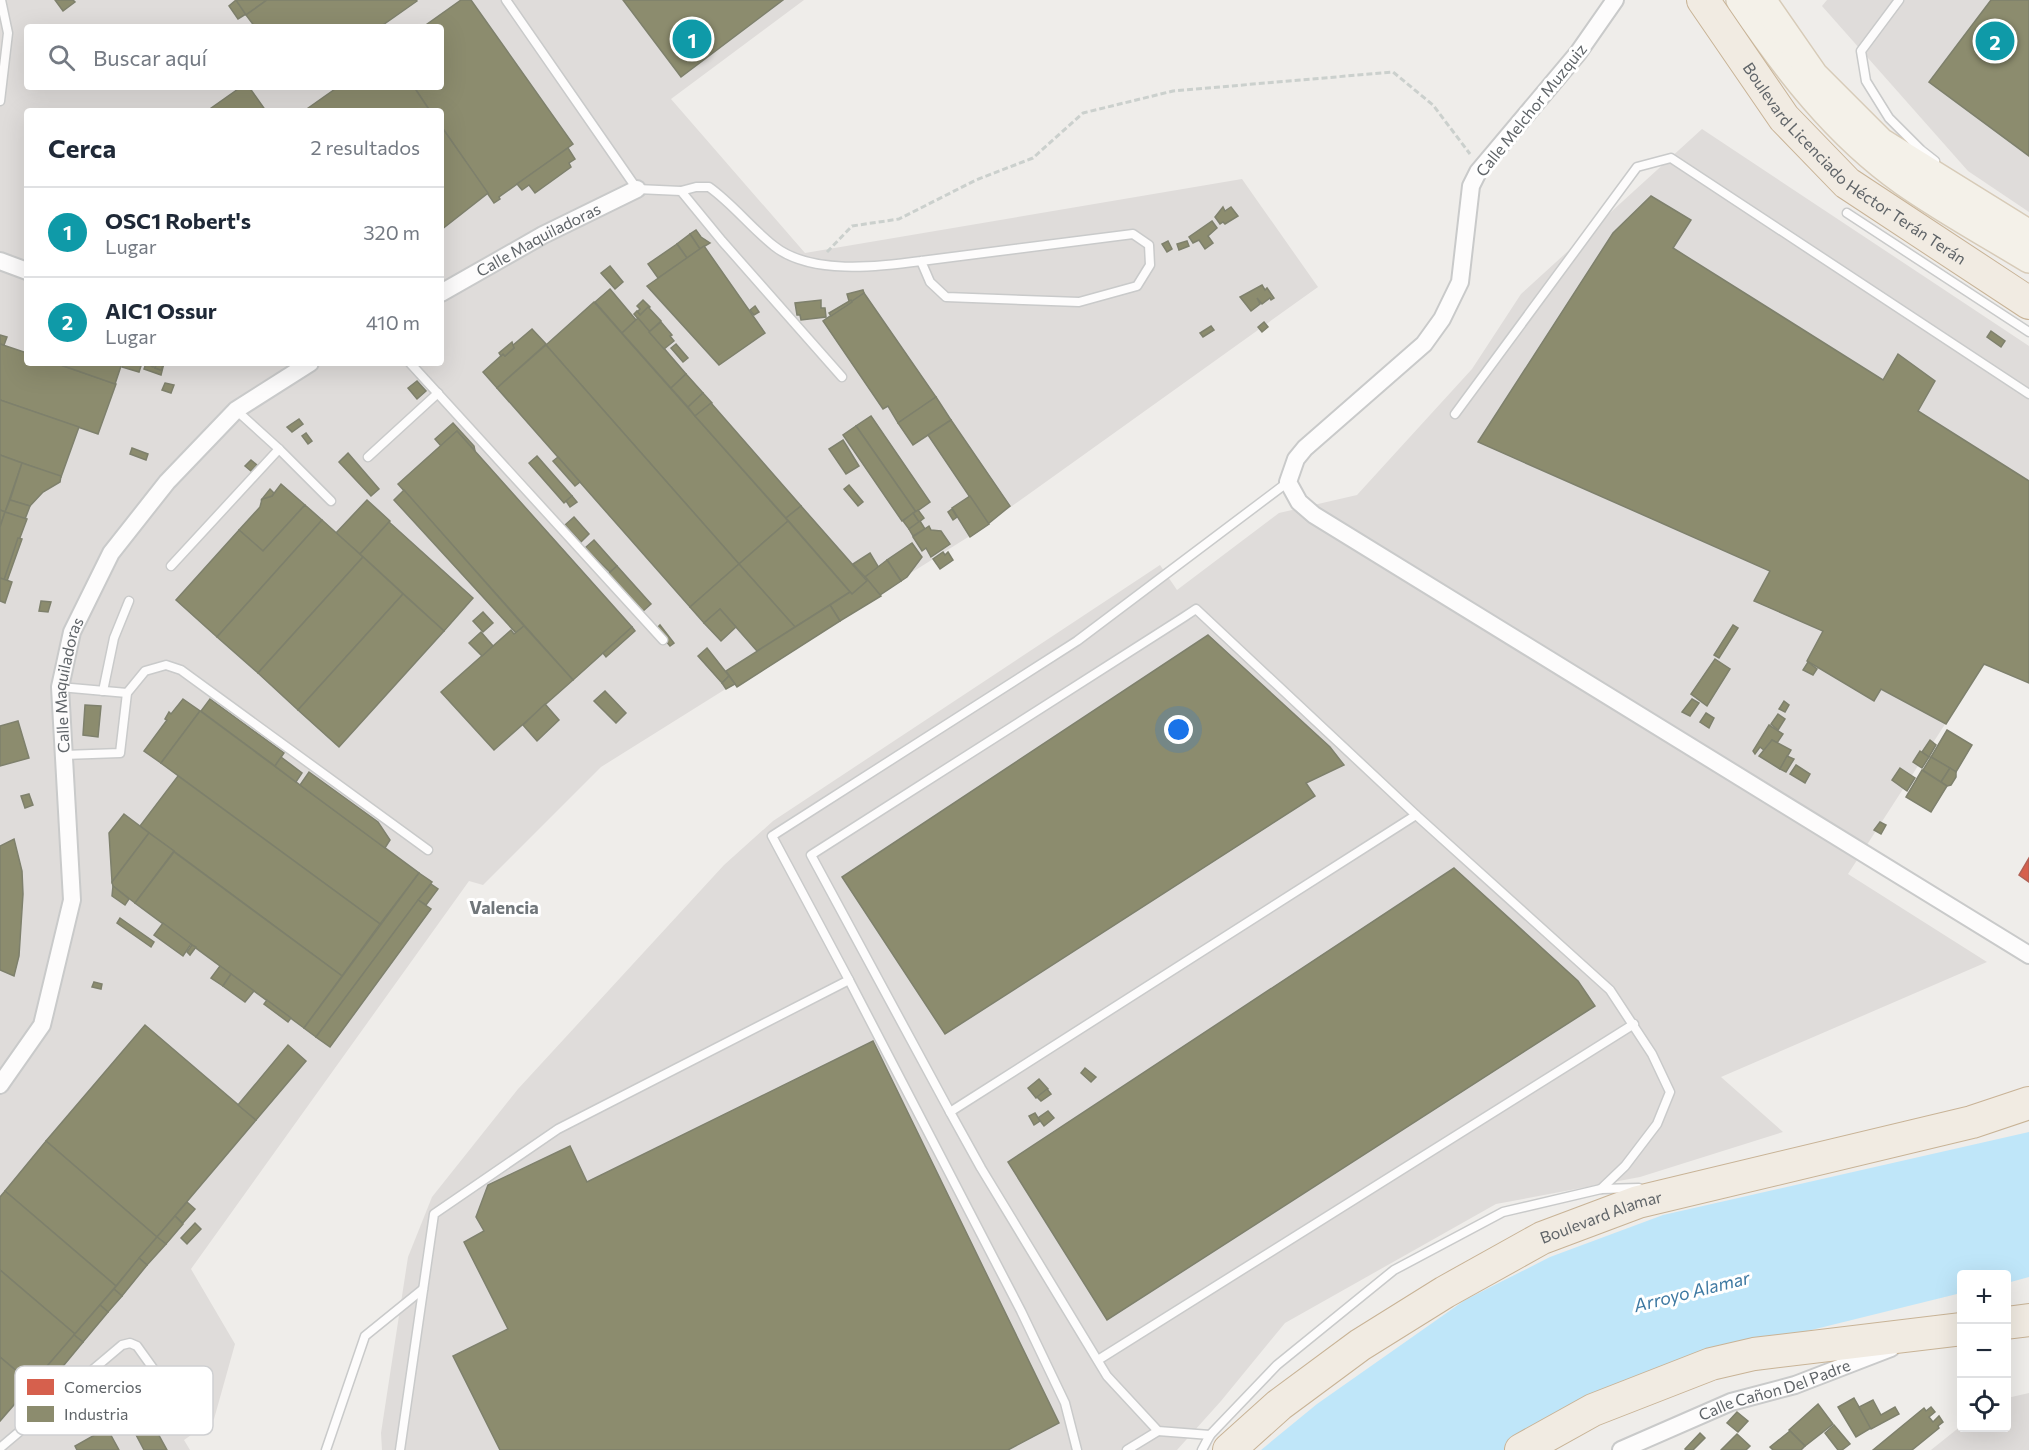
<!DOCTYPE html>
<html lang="es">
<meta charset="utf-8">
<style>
:root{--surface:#fff;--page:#f2f2f3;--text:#1f2937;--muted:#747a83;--line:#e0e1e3;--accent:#b45309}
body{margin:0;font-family:Commissioner,sans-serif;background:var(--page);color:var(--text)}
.controls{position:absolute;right:18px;bottom:18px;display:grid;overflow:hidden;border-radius:6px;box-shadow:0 6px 24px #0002}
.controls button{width:54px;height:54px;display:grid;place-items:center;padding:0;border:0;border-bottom:2px solid var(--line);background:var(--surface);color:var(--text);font:30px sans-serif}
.you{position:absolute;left:1179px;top:730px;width:21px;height:21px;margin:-15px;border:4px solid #fff;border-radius:50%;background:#1a73e8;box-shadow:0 0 0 9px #1a73e833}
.badge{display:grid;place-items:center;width:39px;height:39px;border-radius:50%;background:var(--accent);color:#fff;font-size:20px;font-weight:700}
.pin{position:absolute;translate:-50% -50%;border:3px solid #fff;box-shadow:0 2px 6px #0006}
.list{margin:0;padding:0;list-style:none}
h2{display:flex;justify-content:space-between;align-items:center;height:78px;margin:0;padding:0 24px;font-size:26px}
h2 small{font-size:20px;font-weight:400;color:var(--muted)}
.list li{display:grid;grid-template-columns:39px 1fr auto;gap:18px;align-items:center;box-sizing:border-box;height:90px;padding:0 24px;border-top:2px solid var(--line)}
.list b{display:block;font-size:22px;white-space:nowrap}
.list p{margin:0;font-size:20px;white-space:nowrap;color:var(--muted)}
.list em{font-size:20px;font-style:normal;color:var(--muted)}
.icon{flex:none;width:33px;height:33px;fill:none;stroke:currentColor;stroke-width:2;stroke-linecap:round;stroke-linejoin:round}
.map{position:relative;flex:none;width:2029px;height:1450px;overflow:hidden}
.search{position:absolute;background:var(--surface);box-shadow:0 6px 24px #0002;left:24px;top:24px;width:420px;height:66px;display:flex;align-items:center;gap:15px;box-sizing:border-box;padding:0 21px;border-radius:6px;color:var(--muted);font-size:22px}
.panel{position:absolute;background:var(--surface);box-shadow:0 6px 24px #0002;left:24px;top:108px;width:420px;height:258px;border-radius:6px}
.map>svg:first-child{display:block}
.industrial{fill:#dfdcda;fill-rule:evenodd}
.water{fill:#bfe6f9}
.shops{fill:#d6604d;stroke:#b26155;stroke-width:1.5}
.industry{fill:#8c8c6e;stroke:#7e806c;stroke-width:1.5}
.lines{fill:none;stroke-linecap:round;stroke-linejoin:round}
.lane-casing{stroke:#c9caca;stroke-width:11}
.street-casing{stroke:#c9caca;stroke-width:20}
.primary-casing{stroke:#d7cbb8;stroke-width:30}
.highway-casing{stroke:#c8b396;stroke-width:34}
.path{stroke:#cbd0cd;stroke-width:3;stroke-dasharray:6 3;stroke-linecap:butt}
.lane{stroke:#fdfcfc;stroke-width:8}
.street{stroke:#fdfcfc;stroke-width:16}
.primary{stroke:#f4f1e9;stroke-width:27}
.highway{stroke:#f1ebe2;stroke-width:32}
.labels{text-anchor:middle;stroke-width:6;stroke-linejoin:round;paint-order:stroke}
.street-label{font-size:16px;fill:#5f6468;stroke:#fff}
.neighbourhood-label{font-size:18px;font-weight:bold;fill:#70767a;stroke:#fff}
.water-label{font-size:18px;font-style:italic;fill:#3e79a2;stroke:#fff}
.key{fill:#fff;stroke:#cfd0d2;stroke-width:1.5}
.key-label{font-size:16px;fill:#5f6468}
</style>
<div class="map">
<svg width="2029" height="1450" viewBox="0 0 2029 1450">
<rect width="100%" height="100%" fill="#efedea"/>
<g class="industrial">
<path d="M0,0H804L671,99L805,253L1242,179L1318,287L973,534L601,767L483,885L469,881L191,1269L235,1344L214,1419L184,1440L190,1450H0ZM27,27H441V87H27ZM27,111H441V363H27Z"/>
<path d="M1827,0H2029V212L1968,171L1822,6Z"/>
<path d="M1702,129L2029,346V684L1984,664L1848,874L1987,962L1721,1077L1783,1132L1640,1177L1496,1204L1285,1323L1221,1401L1177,1450H382L381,1433L408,1257L432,1197L518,1089L724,865L773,821L1160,565L1177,590L1279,513L1357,495L1472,369L1521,294Z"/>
<path d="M2029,1393V1450H1931L1961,1426L1962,1428H2006L2007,1398Z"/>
</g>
<path class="water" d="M2029,1132V1277L2007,1283L2006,1274H1962L1961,1293L1775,1339L1508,1450H1261L1317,1404L1465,1300L1550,1257L1663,1215Z"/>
<path class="shops" d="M2029,858V882L2019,875Z"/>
<g class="industry">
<path d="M55,0H73L75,2L63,11Z"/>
<path d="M236,0L246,14L238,19L229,6Z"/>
<path d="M236,0H267L246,15Z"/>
<path d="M267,0H416L417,1L380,27H255L246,15Z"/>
<path d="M461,0H471L573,144L499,197L500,199L494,203L441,126V111H430L414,87H441V27H423Z"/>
<path d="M623,0H783L681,77Z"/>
<path d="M1991,0H2029V156L1929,82Z"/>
<path d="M241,87H249L266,111H207Z"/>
<path d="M338,87H414L430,111H304Z"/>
<path d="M441,126L488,193L441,230Z"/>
<path d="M568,148L575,159L569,163L571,167L535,193L529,185L522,190L517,184Z"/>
<path d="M1651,196L1691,220L1673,248L1883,380L1898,354L1935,381L1918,411L2029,481V683L1984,664L1946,724L1881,689L1874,701L1807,661L1823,631L1754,601L1770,571L1478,442L1613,233Z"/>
<path d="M1223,207L1225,211L1231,207L1238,216L1225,224L1223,222L1220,224L1215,217Z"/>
<path d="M1212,221L1217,228L1208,236L1213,243L1205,249L1199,240L1193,243L1189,237Z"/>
<path d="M696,230L701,237L710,243L700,249L690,234Z"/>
<path d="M690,234L700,249L687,258L677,244Z"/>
<path d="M1168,241L1172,249L1167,252L1162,244Z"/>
<path d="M1187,241L1189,246L1179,250L1177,244Z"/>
<path d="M677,244L687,258L658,278L648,264Z"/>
<path d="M704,246L765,333L719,365L647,286Z"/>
<path d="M610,266L623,282L615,289L601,273Z"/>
<path d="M1262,285L1265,290L1267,288L1274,298L1271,300L1270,298L1262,304L1257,298L1260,304L1251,311L1240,297Z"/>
<path d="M610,289L636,320L622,333L595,302Z"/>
<path d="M863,290L864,293L852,302L849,301L847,294Z"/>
<path d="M864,293L936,397L898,423L888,406L883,409L823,321Z"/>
<path d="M643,300L650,307L640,315L637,312L640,309L637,306Z"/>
<path d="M821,300V308H825L826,317L801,320L800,315H797L795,303Z"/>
<path d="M851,300L852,302L831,316L829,313Z"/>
<path d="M594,302L788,521L739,564L546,345Z"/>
<path d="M755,306L759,312L754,315L750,310Z"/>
<path d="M648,307L661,321L649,332L634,314L637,311L640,315Z"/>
<path d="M638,318L686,374L671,388L622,333Z"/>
<path d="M661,322L672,335L670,336L674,341L664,349L649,332Z"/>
<path d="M1264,322L1268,327L1262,332L1258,327Z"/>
<path d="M1211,326L1214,330L1203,337L1200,333Z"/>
<path d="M532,329L546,344L497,388L483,372L503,354L505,356L514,348L512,346Z"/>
<path d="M1991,331L2005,341L2001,347L1987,337Z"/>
<path d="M0,335L7,337L4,345L0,344Z"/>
<path d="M512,342L514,348L505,356L503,354L501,356L499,353Z"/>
<path d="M0,344L27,353V363H55L116,384L98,434L0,400Z"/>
<path d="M676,344L688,358L683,362L671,348Z"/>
<path d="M546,345L739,564L690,607L497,388Z"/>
<path d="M55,363H122L115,384Z"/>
<path d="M123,363H142L139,372L122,367Z"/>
<path d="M146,363L153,367L155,363H157L155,368L161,370L164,363L161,375L144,369Z"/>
<path d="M157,363H164L161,370L155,368Z"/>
<path d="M686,374L703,393L688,407L671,388Z"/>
<path d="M417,381L426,391L417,399L408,388Z"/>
<path d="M165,383L174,385L171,393L162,390Z"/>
<path d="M703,393L712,403L695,416L688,407Z"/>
<path d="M936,397L951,420L913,445L898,423Z"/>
<path d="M0,400L79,427L61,477L0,455Z"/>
<path d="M711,403L801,506L786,518L695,416Z"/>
<path d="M871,416L930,502L916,512L856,426Z"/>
<path d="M299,419L303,424L292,432L287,427Z"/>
<path d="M951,420L1010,506L988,524L928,435Z"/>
<path d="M453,423L474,446L475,451L457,431L441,446L435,439Z"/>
<path d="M856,426L916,512L902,521L843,435Z"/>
<path d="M457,431L632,627L573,680L398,484Z"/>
<path d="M306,433L312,441L308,444L302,436Z"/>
<path d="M843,440L859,466L846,474L829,449Z"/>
<path d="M132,448L148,454L146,460L130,454Z"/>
<path d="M348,453L379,489L371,496L339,462Z"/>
<path d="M0,455L22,463L5,512L0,510Z"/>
<path d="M537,456L572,496L564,503L529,463Z"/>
<path d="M558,457L580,482L575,486L553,461Z"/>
<path d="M251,460L257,465L251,471L245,466Z"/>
<path d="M22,463L61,476L60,482L43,492L30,506L10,500Z"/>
<path d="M281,484L305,505L263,551L239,530L260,507L262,499L272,496Z"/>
<path d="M849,485L863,502L858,506L844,489Z"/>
<path d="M270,489L274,493L272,496L262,499Z"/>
<path d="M404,490L524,626L516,633L394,500Z"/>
<path d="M572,496L577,502L570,507L566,501Z"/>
<path d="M970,496L989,524L970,537L952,508Z"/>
<path d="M10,500L30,506L25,519L5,512Z"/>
<path d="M367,500L390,521L360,554L336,533Z"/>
<path d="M305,505L322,520L217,637L176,600L239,530L263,551Z"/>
<path d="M801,506L867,581L852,594L786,518Z"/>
<path d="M952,509L957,517L953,520L948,512Z"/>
<path d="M0,510L5,512L0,527Z"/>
<path d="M918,510L924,518L919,522L913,513Z"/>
<path d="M5,512L27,519L4,580L0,578V527Z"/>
<path d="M913,513L919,522L909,529L903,521Z"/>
<path d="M574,517L589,534L581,542L565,525Z"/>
<path d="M322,520L363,557L258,673L217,637Z"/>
<path d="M788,521L850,592L795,627L739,564Z"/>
<path d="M920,521L925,529L913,536L909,529Z"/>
<path d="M389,522L473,598L444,631L360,554Z"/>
<path d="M929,526L931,530L941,531L950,544L931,557L926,548L922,551L913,537Z"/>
<path d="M18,538L22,539L7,581L4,580Z"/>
<path d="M594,540L617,566L610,572L585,548Z"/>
<path d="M912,543L922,557L907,577L901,581L887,560Z"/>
<path d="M943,552L945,555L948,552L953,560L940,569L933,559Z"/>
<path d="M870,553L879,568L865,577L853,564Z"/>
<path d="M363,557L403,594L298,710L258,673Z"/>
<path d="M887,560L901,581L880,595L865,577Z"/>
<path d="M739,564L795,627L757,651L720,609L704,623L690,607Z"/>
<path d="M617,566L651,604L642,612L608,574Z"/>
<path d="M0,578L12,582L5,603L0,601Z"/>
<path d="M867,579L881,596L840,621L830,605L850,592L852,594L867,581Z"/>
<path d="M403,594L444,631L339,747L298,710Z"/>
<path d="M41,601L51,602L48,612L39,611Z"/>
<path d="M830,605L840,621L737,687L726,671Z"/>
<path d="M720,609L736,627L721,641L704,623Z"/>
<path d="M483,612L493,623L483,632L473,621Z"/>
<path d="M660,625L674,643L670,646L656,629Z"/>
<path d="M1733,625L1738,628L1719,658L1714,655Z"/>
<path d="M524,626L573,680L494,750L441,692L511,630L514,634Z"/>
<path d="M632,627L635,631L606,657L603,653Z"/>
<path d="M481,632L493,646L482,656L469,643Z"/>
<path d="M1208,635L1330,747L1344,765L1306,783L1315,796L945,1034L842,877Z"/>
<path d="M707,648L729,676L722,683L698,656Z"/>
<path d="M1715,659L1730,669L1707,706L1691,694Z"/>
<path d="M1808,662L1817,669L1813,675L1803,670Z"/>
<path d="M729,676L735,684L726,689L722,683Z"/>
<path d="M605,691L626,713L616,723L594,701Z"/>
<path d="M183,699L200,711L161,763L144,751L167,720L165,719L169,712L171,714Z"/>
<path d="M210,699L284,753L275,766L201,711Z"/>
<path d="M1692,699L1699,703L1690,716L1682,712Z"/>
<path d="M1784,701L1789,705L1785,712L1779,709Z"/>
<path d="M545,704L559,720L537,741L523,725Z"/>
<path d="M85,705L101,706L98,737L83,735Z"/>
<path d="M200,711L419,873L380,924L161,763Z"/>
<path d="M1706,713L1714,718L1709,728L1700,722Z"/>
<path d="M1778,714L1785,719L1778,730L1771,724Z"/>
<path d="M18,721L29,758L0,766V726Z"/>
<path d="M1769,725L1783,734L1777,743L1772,740L1765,751L1760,747L1755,754L1753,751Z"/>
<path d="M1947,730L1972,745L1956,772L1931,757Z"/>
<path d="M1772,740L1791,750L1780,769L1759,756Z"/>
<path d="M1930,740L1936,745L1929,757L1922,752Z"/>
<path d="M1920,751L1929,757L1922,768L1913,762Z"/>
<path d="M1787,756L1794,759L1786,772L1780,769Z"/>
<path d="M281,757L302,773L296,782L275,766Z"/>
<path d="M1931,757L1950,768L1941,782L1923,770Z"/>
<path d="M1796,765L1810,774L1805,783L1790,774Z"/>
<path d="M1900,768L1915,778L1907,791L1892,780Z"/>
<path d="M1950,768L1956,772V777L1951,785L1947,786L1941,782Z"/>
<path d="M1922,770L1947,786L1931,812L1906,797Z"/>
<path d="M309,772L378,822L390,840L385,848L300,785Z"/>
<path d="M178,776L380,924L342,976L140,826Z"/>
<path d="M29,794L33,805L25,808L21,796Z"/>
<path d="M124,814L149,833L112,882L109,833Z"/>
<path d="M1880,822L1886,825L1881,834L1874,830Z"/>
<path d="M149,833L174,851L135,903L113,886L112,882Z"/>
<path d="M14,839L22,871L23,894L19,956L14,976L0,970V846Z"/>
<path d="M174,852L342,976L304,1028L135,903Z"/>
<path d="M1454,868L1578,981L1595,1006L1107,1320L1008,1162Z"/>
<path d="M419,873L432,882L316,1037L304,1028Z"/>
<path d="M431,884L438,889L426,905L418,900Z"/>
<path d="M113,886L129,899L125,905L112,896Z"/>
<path d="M418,900L431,909L330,1047L316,1037Z"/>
<path d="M120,918L154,942L151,947L117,923Z"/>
<path d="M163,923L191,944L183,956L154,935Z"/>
<path d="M192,945L196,947L190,955L187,952Z"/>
<path d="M220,966L231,974L223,986L211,978Z"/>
<path d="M231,974L254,991L245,1002L223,986Z"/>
<path d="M94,982L102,984L101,989L92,987Z"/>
<path d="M267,1000L291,1018L288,1022L264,1004Z"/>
<path d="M145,1025L256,1120L157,1237L46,1141Z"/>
<path d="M873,1041L1059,1423L1008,1450H500L453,1356L508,1329L464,1242L484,1231L476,1217L488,1185L570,1146L587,1182Z"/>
<path d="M288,1045L306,1061L256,1120L238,1105Z"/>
<path d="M1085,1068L1096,1077L1091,1082L1081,1073Z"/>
<path d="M1039,1079L1048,1089L1036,1098L1028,1088Z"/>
<path d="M1047,1089L1051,1094L1041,1101L1037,1097Z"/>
<path d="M1048,1111L1054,1118L1044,1126L1038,1118Z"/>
<path d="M1035,1113L1040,1121L1034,1125L1029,1116Z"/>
<path d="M46,1141L157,1237L116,1286L5,1191Z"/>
<path d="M5,1191L116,1286L75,1334L0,1270V1197Z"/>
<path d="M187,1202L195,1209L183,1223L175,1216Z"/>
<path d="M175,1216L183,1224L166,1244L157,1237Z"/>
<path d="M195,1223L201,1229L187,1244L181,1238Z"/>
<path d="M157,1237L166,1244L147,1265L139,1258Z"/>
<path d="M139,1258L147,1265L122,1296L114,1289Z"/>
<path d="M0,1270L75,1334L32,1384L0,1357Z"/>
<path d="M114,1289L122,1296L108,1312L100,1305Z"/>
<path d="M100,1305L108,1312L83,1342L74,1335Z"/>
<path d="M74,1335L83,1342L45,1388L35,1380Z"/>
<path d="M0,1357L32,1384L0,1421Z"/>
<path d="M138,1397L167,1450H144L121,1406Z"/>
<path d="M1854,1398L1871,1428L1856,1437L1838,1407Z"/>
<path d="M1873,1400L1881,1415L1895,1407L1899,1414L1871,1429L1859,1407Z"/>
<path d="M1818,1404L1833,1424L1805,1446L1789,1430Z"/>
<path d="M1931,1407L1935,1412L1929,1417L1933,1422L1939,1416L1943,1422L1938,1426L1939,1428L1912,1450H1873L1924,1408L1926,1411Z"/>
<path d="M1737,1412L1748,1421L1738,1432L1727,1423Z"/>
<path d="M1834,1425L1850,1444L1842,1450H1838L1825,1433Z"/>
<path d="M107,1428L119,1450H77L75,1446Z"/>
<path d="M1790,1431L1805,1446L1801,1450H1773L1770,1447Z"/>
<path d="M1700,1433L1705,1438L1693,1450H1686L1685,1449Z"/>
<path d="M1737,1434L1750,1446L1746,1450H1721Z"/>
</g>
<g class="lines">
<g class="lane-casing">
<g id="lane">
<path d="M506,0L637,189L681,191L722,241L842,377"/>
<path d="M1899,0L1861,51L1866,81L1889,118L1921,150L1935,161"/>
<path d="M0,101L8,33L1,0"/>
<path d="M681,191L696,187H709C733,204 751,228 774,246C810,275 878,267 921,261L1133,234L1149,245L1150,265L1137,286L1079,302L946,297L930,282L921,261"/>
<path d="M1847,213L2029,332"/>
<path d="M410,363L663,640"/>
<path d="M236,410L279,449L331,501"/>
<path d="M1455,414L1637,167L1671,158L2029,394"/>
<path d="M368,457L438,393"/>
<path d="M171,566L279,449"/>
<path d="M60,687L127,693"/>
<path d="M103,691L114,638L129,601"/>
<path d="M64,755L120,753L127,693L145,671L166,665L181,670L428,850"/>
<path d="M849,980L1021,1311L1065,1403L1077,1450"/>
<path d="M950,1112L811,855L1184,617L1196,609L1416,815"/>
<path d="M1098,1360L1634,1024"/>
<path d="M1210,1435L1158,1431L1107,1376L981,1168L950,1112L1416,815L1610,990L1652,1054L1670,1092L1657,1124L1625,1166L1601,1189"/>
<path d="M0,1448L122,1345L130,1343L137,1346L170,1392"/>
<path d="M326,1450L365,1336L423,1289"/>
<path d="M400,1450L434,1214L558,1129L849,980L772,836L1077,641L1288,482"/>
<path d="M1127,1450L1158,1431"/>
<path d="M1202,1450L1210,1435L1277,1365L1394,1270L1503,1212L1601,1189L1639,1188"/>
</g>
</g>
<g class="street-casing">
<g id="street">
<path d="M1615,0L1578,53L1478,172L1471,186L1460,282L1442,319L1424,344L1305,448L1296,459L1288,482L1299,502L1314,515L2029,955"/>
<path d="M0,261L27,271"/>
<path id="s1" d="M441,293L543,235L637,189"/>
<path id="s2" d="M0,1085L42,1025L72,900L60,687L72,632L111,553L167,482L236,410L310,363"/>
<path id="s3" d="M1621,1450L1731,1402L1795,1385L1891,1348"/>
</g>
</g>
<g class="primary-casing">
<g id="primary">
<path d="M1740,0C1786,68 1836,134 1904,182C1944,210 1988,234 2029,259"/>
<path d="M1762,0L1814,75L1881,142L2029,234"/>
</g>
</g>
<g class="highway-casing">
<g id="highway">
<path id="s4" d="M1703,0L1784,118L1847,183L2029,303"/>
<path d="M2006,1323L2029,1320"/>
<path id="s5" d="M1229,1450L1279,1405L1360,1345L1445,1292L1542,1238L1638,1202L1972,1122L2029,1103"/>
<path d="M1521,1450L1593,1410L1711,1364L1754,1354L1962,1329"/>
</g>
</g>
<path class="path" d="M827,252L852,226L899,219L976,180L1033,158L1083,113L1173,91L1393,72L1433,105L1470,154"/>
<use href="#lane" class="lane"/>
<use href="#street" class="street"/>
<use href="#primary" class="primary"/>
<use href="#highway" class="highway"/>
</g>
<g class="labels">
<g class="street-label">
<text transform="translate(1531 110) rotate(-51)" y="6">Calle Melchor Muzquiz</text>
<text dy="6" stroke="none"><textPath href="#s4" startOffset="226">Boulevard Licenciado Héctor Terán Terán</textPath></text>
<text dy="6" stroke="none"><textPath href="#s1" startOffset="111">Calle Maquiladoras</textPath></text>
<text dy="6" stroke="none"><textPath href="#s2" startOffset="418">Calle Maquiladoras</textPath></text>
<text dy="6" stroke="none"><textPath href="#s5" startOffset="442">Boulevard Alamar</textPath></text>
<text dy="6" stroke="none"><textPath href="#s3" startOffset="165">Calle Cañon Del Padre</textPath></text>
</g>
<g class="neighbourhood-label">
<text x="504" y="914">Valencia</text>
</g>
<g class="water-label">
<text transform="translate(1692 1292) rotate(-14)" y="6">Arroyo Alamar</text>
</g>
</g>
<rect x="15" y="1366" width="198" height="69" rx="9" class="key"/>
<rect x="27" y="1379" width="27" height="16" fill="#d6604d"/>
<rect x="27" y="1406" width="27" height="16" fill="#8c8c6e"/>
<g class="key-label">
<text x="64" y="1393">Comercios</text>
<text x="64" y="1420">Industria</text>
</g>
</svg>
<div class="controls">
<button>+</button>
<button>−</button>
<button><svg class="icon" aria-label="locate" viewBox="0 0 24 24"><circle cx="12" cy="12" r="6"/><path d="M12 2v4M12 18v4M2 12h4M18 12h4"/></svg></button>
</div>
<div class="you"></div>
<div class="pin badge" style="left:692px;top:39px;background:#0f9aa8">1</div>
<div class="pin badge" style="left:1995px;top:41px;background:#0f9aa8">2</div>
<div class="search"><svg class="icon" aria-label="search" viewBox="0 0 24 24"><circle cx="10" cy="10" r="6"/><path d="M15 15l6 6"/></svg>Buscar aquí</div>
<section class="panel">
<h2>Cerca<small>2 resultados</small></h2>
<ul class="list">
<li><span class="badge" style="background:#0f9aa8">1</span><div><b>OSC1 Robert's</b><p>Lugar</p></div><em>320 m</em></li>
<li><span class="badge" style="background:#0f9aa8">2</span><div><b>AIC1 Ossur</b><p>Lugar</p></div><em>410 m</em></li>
</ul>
</section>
</div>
